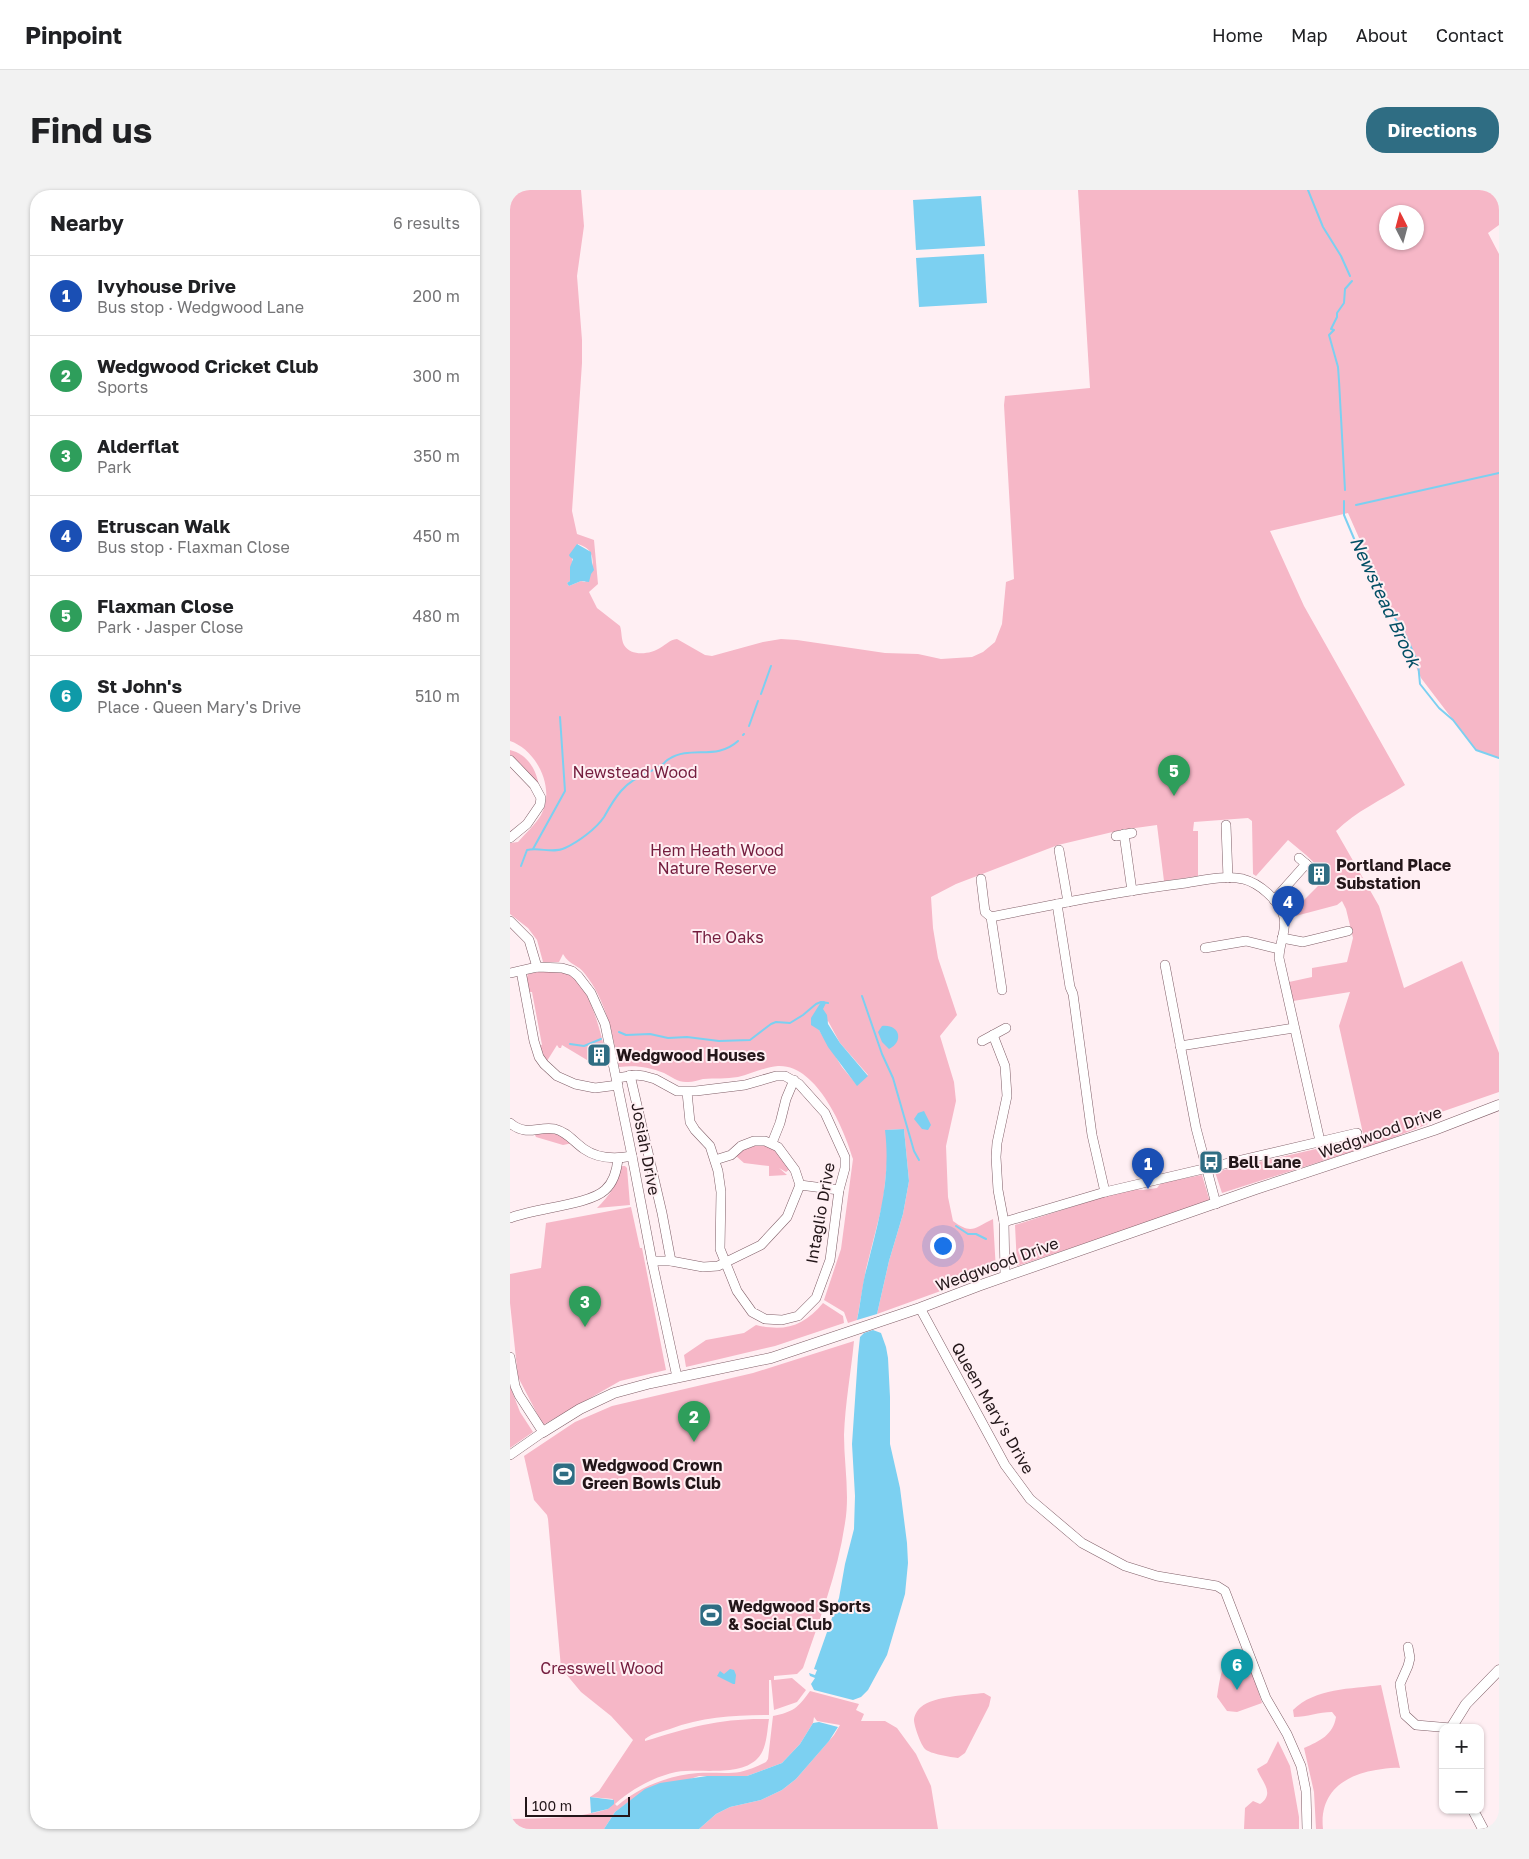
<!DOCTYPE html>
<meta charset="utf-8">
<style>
:root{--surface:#fff;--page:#f2f2f2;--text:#202124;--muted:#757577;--line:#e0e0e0;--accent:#2f6d83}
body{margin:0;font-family:"Golos Text",sans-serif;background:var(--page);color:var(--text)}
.controls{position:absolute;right:15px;bottom:15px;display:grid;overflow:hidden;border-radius:10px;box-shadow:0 1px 4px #0004}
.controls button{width:45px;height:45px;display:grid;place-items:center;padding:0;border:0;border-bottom:1px solid var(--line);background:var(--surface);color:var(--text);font:25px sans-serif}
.compass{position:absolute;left:869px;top:15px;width:45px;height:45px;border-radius:50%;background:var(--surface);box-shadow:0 1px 4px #0004;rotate:354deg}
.scale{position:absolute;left:15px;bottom:12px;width:105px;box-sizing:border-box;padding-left:5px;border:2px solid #231619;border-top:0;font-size:14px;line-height:18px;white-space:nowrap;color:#231619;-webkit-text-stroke:4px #ffeff3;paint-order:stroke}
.you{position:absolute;left:432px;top:1055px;width:18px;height:18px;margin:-12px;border:4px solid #fff;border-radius:50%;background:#1a73e8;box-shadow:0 0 0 8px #1a73e833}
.badge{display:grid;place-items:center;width:32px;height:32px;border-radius:50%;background:var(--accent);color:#fff;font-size:16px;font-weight:700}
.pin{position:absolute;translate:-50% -41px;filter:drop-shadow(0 1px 2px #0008)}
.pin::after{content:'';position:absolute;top:26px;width:18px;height:15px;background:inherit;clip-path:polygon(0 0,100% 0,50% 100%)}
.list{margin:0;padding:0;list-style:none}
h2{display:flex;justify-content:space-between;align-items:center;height:65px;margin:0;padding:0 20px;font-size:21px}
h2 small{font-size:16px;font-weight:400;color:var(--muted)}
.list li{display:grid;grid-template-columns:32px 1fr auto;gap:15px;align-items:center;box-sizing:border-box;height:80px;padding:0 20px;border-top:1px solid var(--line)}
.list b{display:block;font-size:19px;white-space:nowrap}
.list p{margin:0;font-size:16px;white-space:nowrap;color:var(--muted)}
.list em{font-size:16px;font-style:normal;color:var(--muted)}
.map{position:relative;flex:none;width:989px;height:1639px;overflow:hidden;border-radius:20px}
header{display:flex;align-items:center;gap:30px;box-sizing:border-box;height:70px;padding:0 25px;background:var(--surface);border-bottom:1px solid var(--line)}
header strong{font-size:24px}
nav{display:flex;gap:28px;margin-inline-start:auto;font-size:18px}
.intro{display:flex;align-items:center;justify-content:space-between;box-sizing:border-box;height:120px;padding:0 30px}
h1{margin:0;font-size:35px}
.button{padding:12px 22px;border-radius:20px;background:var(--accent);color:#fff;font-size:18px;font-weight:700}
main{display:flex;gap:30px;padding:0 30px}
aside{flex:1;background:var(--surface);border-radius:20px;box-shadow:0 1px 4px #0004}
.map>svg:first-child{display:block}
.green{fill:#f6b7c7;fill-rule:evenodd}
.water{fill:#7cd0f1}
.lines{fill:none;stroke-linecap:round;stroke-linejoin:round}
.stream{stroke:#7cd0f1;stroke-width:2}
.minor-casing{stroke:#805f68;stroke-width:10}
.tertiary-casing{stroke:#805f68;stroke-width:11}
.minor{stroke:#fff;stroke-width:9}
.tertiary{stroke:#fff;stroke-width:10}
.labels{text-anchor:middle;stroke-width:4;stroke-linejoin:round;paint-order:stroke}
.park-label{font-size:16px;fill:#741d3e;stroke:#ffeff3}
.poi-label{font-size:16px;font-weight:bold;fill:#231619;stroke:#ffeff3;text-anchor:start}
.street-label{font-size:16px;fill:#231619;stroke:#ffeff3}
.water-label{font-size:18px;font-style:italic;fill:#034f65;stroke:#ffeff3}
</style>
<header>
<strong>Pinpoint</strong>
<nav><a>Home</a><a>Map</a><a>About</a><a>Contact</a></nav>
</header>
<div class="intro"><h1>Find us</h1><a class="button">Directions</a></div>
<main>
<aside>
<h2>Nearby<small>6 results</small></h2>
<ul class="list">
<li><span class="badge" style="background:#1a4fb4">1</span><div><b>Ivyhouse Drive</b><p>Bus stop · Wedgwood Lane</p></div><em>200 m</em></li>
<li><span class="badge" style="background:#2e9e5b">2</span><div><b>Wedgwood Cricket Club</b><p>Sports</p></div><em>300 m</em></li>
<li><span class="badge" style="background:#2e9e5b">3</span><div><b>Alderflat</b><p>Park</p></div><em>350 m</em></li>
<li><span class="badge" style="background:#1a4fb4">4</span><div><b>Etruscan Walk</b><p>Bus stop · Flaxman Close</p></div><em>450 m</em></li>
<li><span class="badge" style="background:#2e9e5b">5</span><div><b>Flaxman Close</b><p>Park · Jasper Close</p></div><em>480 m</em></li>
<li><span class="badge" style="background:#0f9aa8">6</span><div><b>St John's</b><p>Place · Queen Mary's Drive</p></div><em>510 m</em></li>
</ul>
</aside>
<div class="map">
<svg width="989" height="1639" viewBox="0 0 989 1639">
<rect width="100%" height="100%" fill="#ffeff3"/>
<g class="green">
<path d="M0,0H71L74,36L67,86L72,150V173L62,321L67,344L84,350L88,394L79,402L87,418L110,436C112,442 111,449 114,455C121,467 141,464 150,458C157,454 159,450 167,449L195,465L202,466L253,452L271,449L287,450L375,463L408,464L431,469L462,467L473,462L485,452L492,434L496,392L504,389L494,215L495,206L580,198L568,0H989V35L978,43L989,64V568L966,560L911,488L838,323L760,341L794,416L895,595C872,610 846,621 826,641L869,716L894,798L952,771L989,863V902L911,929L918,934L875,951L712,1003L705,982L854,948L829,836L840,802L783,811L779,792L802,787V778L837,772L843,748L836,719L832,711L827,715L778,728L777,724L786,722V718L818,686L796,665L778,650L746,686L743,684L742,631L738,628L684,632L683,641H688V686L654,691L647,635L611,640L548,655L446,694L421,707L423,738L428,768L447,825L430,846L444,892L446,911L436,956L438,1007L443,1031C462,1045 464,1038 483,1029L486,1081L367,1124L379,1071L393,1024L399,991L394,939L376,940L378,964L373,1012L356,1079L347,1130L338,1133L334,1122L314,1110L331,1059L343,969C334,939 307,874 268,876C255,877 241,884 228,887C216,889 205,888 193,889C188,890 183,892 178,892C169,893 162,887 154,883C139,877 126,875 109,877C103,846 96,810 75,784C68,774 60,776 53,764L49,772H33L27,750L18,738L0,724V653L8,652C15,644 25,635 31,625C46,599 27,560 0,551ZM876,22H906V52H876ZM68,354C73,356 79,358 81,364C85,372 81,386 75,392L71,391L59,396L57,393L60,391L63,362ZM318,831L330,853L358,885L347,895L332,877L309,840Z"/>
<path d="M0,560C18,564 28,582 29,599L0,567Z"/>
<path d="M28,782C37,782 47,781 55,783C79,791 89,838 95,860L85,863L86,869L77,870L52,855L51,858H49L47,855L37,871L33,867L29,856L32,855L22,802H18L16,790L18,784Z"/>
<path d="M45,941L63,953L53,955L26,947L24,943Z"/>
<path d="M250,954L262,957L281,978L276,982L269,978L277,985L259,986V976L234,973L226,966L233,960Z"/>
<path d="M111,976H115L117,978L120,1015L87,1018C99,1006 109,993 111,976Z"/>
<path d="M692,985L700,1012L507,1076L505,1035L599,1005L624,999L633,1000L647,998L651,993Z"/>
<path d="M121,1017L130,1058H132L156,1180L110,1191L33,1235L8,1187L0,1113V1084L31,1078L36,1033Z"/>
<path d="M313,1113L333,1126L334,1133L265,1156L176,1177L174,1165L196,1150L234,1143L246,1135C275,1142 294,1136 313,1113Z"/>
<path d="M344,1151C341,1182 335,1214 334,1245C334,1274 340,1304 335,1333C328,1382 309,1431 293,1478L287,1484L264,1486V1490L282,1488L296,1500L287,1512L264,1520L261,1490H259V1525C225,1525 192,1527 160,1539C151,1542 143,1543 135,1549V1551C181,1537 210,1528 259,1529C257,1541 257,1560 247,1569C229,1587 190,1578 166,1582C143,1587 122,1599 105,1614L107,1616C131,1596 157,1586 188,1583C202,1582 217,1584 230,1582C239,1580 248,1576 256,1572L258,1569L263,1526C283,1522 288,1518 300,1501L349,1514L346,1520L354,1524L351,1531H375L387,1538L406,1564L421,1596L428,1639H189L206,1624L220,1617L251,1610L272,1600L286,1589L324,1545L330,1535L307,1531L304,1527L303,1533L290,1554L272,1573L237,1586H189L124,1608L105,1622L94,1639H0V1629C33,1628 66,1629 98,1619L103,1609L80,1607L89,1601L123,1550L101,1526L71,1502L51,1478L38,1329L37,1325L24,1310L14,1266L65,1232L102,1216L243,1183Z"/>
<path d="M0,1196L10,1222L23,1242L0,1258Z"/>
<path d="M734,1458L752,1513L727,1522L717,1521L707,1507C711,1483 711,1470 734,1458Z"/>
<path d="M871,1495L890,1578C882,1577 874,1579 866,1580C834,1585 809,1603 813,1639H806L804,1602L794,1558C810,1551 823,1545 826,1527L822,1522C809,1522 797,1527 784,1527L783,1520C805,1498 841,1499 871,1495Z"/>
<path d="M474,1503L481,1507L479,1516L455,1563L448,1568C441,1567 420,1564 415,1559C411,1555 404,1536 404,1530C404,1526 407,1520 411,1517C424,1506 457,1505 474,1503Z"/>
<path d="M768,1551L780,1576L789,1627V1639H734L735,1618L743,1611L750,1614C766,1603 751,1591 747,1579L757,1573Z"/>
</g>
<g class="water">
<path d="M471,6L475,56L406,60L403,10Z"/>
<path d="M474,64L477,113L409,117L406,68Z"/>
<path d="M67,354L81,362L82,373L84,380L81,384L79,392L71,391L59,396L57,393L60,391V377L63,369L60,367L59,365Z"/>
<path d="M314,811L316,813L313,819L317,825L318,834L330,853L358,886L347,896L318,857L309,840L301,835V828L311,812Z"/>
<path d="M372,836C390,834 394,852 379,859L372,852L368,842Z"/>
<path d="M414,921L421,935L418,940L412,939L404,929L408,923Z"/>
<path d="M394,939L399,991L393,1024L379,1071L367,1124L347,1130C351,1112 352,1094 357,1077C369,1029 381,990 375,940Z"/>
<path d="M363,1140L371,1143L376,1157L378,1168L380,1207V1254L390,1298L397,1353L398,1373L395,1404L377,1465L358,1500L351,1507L343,1510L304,1500L301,1494L305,1488L300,1486L299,1483L305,1485L307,1480L304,1479L329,1408L335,1374L344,1339L345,1306L342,1254L348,1166L350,1147L354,1143Z"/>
<path d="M220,1479L224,1480L226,1485L225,1494H223L207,1486L210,1481L214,1484Z"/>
<path d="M309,1532L328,1537L319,1551L286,1589L272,1600L251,1610L220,1617L206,1624L189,1639H94L105,1622L135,1599L150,1593L197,1586H237L272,1573L290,1554L303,1533Z"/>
<path d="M80,1607L104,1610V1614L98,1619L81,1623Z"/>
</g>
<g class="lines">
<g class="stream">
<path d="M798,0L813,37L831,66L840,86"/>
<path d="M835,300L829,191L828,177L819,145L824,140L821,139L827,127V123L834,113L835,99L842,91"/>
<path d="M834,311V325L848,358L879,419L894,442L908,473L910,494L929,518L943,530L966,560L989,568"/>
<path d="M846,315L989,283"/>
<path d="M251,504L261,476"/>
<path d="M239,536L248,511"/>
<path d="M233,545L234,544"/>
<path d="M23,659L55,601L50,527"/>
<path d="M11,676L17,660C30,657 43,664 55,658C68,652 86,639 94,627C99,618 104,609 111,601C125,585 138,585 153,574C155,573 156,570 159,569C181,555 206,571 228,551"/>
<path d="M352,806L372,864L383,888L404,961L409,970"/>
<path d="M109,842L116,845L140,844L158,848L177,847L209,851L240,850L261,834L266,832L280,833L293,825L306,814L311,812L318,813"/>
<path d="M60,854L74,856L91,849"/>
<path d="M446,1036L458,1044H466L476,1049"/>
</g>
<g class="minor-casing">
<g id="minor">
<path d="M0,570L24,595L31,608L30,615L17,634L0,648"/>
<path d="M716,635L718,688"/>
<path d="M614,644L622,701"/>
<path d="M606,646L622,643"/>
<path d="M549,660L558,712"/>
<path d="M789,668L802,679"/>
<path d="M471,689L475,722L481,727L492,800"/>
<path d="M764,710L796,674"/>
<path d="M547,714L560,797L563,804L582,945L595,1002"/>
<path d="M481,727C546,714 611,701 676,693C694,690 715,685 733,689C749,693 769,710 774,727C777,740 769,754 769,768L810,951"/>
<path d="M0,731L19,750L27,777"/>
<path d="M772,748L793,752L838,741"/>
<path d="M695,758L736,751L769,759"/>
<path d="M655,775L686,938L706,1014"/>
<path d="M11,781L24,851L29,867L34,874L47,886L65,894L85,898L108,895"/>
<path d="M0,783L27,777L52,778L62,781L68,786L81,803L95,834L122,966L142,1071L167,1187"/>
<path d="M483,845L495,876L497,906L487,953L486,967L488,1000L494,1032L495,1086"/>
<path d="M472,851L496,838"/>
<path d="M670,856L784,838"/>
<path d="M120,885L152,1023L161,1071"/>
<path d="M107,888L126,885L134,886L145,889L167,901H186L235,895L266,886H275L289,894L315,923L335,967V978L329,1000L320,1070L306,1108L288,1126L272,1130L255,1129L242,1122L227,1101L210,1059L211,1002L208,981L200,956L185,940L180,932L177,902"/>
<path d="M0,933C17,947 27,936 45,939C57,942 64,952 74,959C88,969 106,969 122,966"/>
<path d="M262,953L270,933L276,909L284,890"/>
<path d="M290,995L329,1000"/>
<path d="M0,1028C25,1018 79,1015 95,1000C104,992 107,980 108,968"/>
<path d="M494,1032L595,1002L847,943"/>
<path d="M142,1071H161L193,1077L208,1076L251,1055L277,1027L290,995L285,980L268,957L255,951H244L231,956L221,965L205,970"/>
<path d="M410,1118L495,1275L520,1309L572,1353L615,1376L647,1386L707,1396L715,1401L756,1508L777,1544L791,1576L796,1601L797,1639"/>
<path d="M0,1167L5,1196L9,1205L33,1242L0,1265"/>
<path d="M898,1457L900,1468L898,1476L890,1494L895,1525L906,1535L941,1538"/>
</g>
</g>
<g class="tertiary-casing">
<g id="tertiary">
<path d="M33,1242L70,1219L104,1203L141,1193L261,1168L410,1118L468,1096L746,999L924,940L989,915"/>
<path d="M941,1538L956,1514L989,1480"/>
<path d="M963,1620L973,1639"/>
</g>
</g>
<use href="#minor" class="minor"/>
<use href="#tertiary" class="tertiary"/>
</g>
<defs>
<g id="building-square" transform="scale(1.25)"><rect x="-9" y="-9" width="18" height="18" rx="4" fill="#2f6d83" stroke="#ffeff3"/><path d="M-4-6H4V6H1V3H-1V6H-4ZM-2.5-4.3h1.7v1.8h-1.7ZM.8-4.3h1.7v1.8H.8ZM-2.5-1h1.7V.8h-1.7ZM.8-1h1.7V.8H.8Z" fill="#fff"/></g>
<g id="bus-square" transform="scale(1.25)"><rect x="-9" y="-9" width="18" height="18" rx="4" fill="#2f6d83" stroke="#ffeff3"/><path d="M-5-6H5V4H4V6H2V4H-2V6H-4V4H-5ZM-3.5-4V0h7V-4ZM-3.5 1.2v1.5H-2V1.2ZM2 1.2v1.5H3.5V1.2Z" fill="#fff"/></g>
<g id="stadium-square" transform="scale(1.25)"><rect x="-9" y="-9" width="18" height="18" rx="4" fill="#2f6d83" stroke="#ffeff3"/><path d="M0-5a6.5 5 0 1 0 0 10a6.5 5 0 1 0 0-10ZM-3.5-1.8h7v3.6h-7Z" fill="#fff"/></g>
</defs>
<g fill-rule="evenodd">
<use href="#building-square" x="809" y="684"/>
<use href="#building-square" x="89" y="865"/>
<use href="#bus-square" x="701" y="972"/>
<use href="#stadium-square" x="54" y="1284"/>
<use href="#stadium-square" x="201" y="1425"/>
</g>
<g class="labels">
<g class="park-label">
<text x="125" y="588">Newstead Wood</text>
<text x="207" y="666">Hem Heath Wood<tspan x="207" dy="18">Nature Reserve</tspan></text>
<text x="218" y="753">The Oaks</text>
<text x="92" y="1484">Cresswell Wood</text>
</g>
<g class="poi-label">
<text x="826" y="681">Portland Place<tspan x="826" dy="18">Substation</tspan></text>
<text x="106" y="871">Wedgwood Houses</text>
<text x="718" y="978">Bell Lane</text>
<text x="72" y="1281">Wedgwood Crown<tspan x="72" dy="18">Green Bowls Club</tspan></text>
<text x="218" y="1422">Wedgwood Sports<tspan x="218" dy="18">&amp; Social Club</tspan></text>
</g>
<g class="street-label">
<text transform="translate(870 942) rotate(-19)" y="6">Wedgwood Drive</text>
<text transform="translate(136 959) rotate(79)" y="6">Josiah Drive</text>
<text transform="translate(310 1023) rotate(-80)" y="6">Intaglio Drive</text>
<text transform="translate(487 1074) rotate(-20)" y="6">Wedgwood Drive</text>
<text transform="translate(483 1218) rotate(60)" y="6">Queen Mary's Drive</text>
</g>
<g class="water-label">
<text transform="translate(875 412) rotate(65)" y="6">Newstead Brook</text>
</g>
</g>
</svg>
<div class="controls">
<button>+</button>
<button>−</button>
</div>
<svg class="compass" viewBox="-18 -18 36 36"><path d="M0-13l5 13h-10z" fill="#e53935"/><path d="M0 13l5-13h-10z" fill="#757577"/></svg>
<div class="scale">100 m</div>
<div class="you"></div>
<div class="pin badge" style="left:638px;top:999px;background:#1a4fb4">1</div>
<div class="pin badge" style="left:184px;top:1252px;background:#2e9e5b">2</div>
<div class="pin badge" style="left:75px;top:1137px;background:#2e9e5b">3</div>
<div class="pin badge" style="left:778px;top:737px;background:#1a4fb4">4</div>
<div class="pin badge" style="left:664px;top:606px;background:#2e9e5b">5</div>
<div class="pin badge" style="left:727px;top:1500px;background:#0f9aa8">6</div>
</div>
</main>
